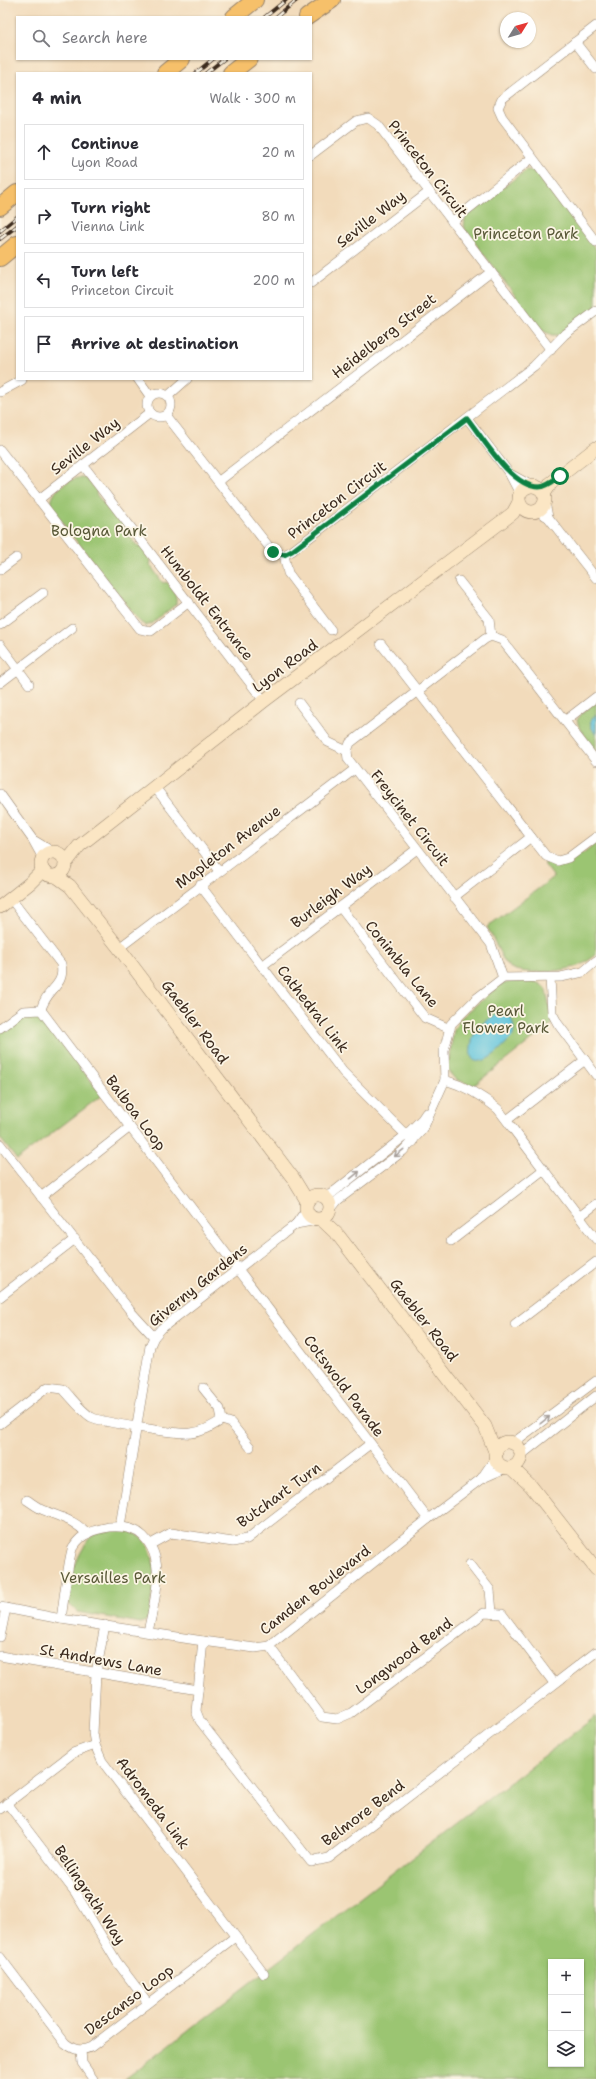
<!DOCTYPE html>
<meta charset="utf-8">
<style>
:root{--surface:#fff;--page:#f7f7f7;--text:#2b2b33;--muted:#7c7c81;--line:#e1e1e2}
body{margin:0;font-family:"Shantell Sans",sans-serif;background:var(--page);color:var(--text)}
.controls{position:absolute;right:12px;bottom:12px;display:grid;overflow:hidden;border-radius:0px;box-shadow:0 1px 3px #0004}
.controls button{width:36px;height:36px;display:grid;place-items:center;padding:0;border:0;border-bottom:1px solid var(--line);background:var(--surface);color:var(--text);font:20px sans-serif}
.compass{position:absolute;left:500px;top:12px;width:36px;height:36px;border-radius:50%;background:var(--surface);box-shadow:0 1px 3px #0004;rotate:53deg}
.stop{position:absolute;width:12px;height:12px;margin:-9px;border:3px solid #0b8043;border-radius:50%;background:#fff}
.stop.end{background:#0b8043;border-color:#fff;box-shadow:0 1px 4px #0008}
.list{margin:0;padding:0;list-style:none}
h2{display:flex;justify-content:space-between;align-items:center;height:52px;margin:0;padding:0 16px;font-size:17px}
h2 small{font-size:13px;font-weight:400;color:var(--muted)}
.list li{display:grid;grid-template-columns:26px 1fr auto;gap:12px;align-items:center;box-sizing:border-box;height:56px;margin:0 8px 8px;padding:0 8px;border:1px solid var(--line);border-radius:0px}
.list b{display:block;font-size:15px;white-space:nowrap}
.list p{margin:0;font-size:13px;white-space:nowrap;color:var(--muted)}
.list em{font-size:13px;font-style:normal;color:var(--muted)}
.icon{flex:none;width:22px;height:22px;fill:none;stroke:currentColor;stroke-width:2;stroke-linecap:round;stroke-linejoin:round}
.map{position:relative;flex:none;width:596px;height:2079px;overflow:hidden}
.search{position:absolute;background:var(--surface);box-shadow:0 1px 3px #0004;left:16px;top:16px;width:296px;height:44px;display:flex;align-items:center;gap:10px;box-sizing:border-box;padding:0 14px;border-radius:0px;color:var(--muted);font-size:15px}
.panel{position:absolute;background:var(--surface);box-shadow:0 1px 3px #0004;left:16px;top:72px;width:296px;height:308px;border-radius:0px}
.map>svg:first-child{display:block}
.green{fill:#9bc572;stroke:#6b7848;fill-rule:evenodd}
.water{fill:#60c5dd;stroke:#4e787e}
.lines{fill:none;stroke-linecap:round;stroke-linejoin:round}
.street-casing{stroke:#96826c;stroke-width:10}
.secondary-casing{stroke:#96826c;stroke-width:14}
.highway-casing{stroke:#96826c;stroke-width:18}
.street{stroke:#fff;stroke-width:9}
.secondary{stroke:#fbe6c4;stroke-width:13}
.highway{stroke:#f6c06b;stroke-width:16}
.rail-casing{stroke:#3b2a1e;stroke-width:4}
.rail{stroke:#fcf5e5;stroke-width:2.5;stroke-dasharray:8;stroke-linecap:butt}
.oneway{stroke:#a79f9a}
.route{stroke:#0b8043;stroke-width:5}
.labels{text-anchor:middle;stroke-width:3.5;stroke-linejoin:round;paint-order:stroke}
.street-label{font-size:15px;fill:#3b2a1e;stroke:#fcf5e5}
.park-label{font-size:15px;fill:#585837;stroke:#fcf5e5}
</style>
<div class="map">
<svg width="596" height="2079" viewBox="0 0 596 2079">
<rect width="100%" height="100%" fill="#fcf5e5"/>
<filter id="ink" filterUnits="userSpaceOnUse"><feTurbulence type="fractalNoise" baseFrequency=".025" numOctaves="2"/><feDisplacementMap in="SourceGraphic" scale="8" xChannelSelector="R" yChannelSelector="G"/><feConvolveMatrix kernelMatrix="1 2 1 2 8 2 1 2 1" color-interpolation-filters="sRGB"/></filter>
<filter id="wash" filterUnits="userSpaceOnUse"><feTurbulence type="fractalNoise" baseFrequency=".012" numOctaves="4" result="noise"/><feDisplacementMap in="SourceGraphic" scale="16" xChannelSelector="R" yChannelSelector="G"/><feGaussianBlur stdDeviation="0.9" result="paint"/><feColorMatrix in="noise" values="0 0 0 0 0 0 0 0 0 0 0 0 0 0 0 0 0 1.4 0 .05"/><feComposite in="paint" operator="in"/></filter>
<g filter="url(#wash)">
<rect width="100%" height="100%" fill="#f2dbbb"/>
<g class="green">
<path d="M526,170L537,171L541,175L596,249V307L559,335H552L541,330L464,228L465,218L468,214Z"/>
<path d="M78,478H85L97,490L96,494L109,510L113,511L124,525V529L137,546H141L151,561L150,565L163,583L167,582C173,589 177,595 176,604L153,623L146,626L140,622L53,511C46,496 63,481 78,478Z"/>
<path d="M596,702V752L579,727L577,720L582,713Z"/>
<path d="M596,840V955C589,960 583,965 575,967C561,971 517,977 507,965C501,958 493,936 487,927L554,877L544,864L548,862L555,864L578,854H583L592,847V843Z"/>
<path d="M513,981C526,981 538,978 546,990L553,1023L473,1086L455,1079L449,1072L448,1063L454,1030L461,1018L499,985Z"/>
<path d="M25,1014H39L102,1095L17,1160L0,1138V1033Z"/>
<path d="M120,1529C126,1531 133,1532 138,1535C163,1549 151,1594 149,1616L146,1621L141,1623L77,1612C75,1610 72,1607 70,1605C63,1589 80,1546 93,1536C99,1531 112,1531 120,1529Z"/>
<path d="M596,1716V2079H125ZM551,1962H581V2064H551Z"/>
</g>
<g class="water">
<path d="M596,715V735C591,727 587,721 596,715Z"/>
<path d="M502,1011C513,1013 515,1027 513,1036C505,1044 493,1059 481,1061C464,1065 472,1036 477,1029C483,1022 494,1015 502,1011Z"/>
</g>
</g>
<g filter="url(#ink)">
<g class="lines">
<g class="street-casing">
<g id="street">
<path d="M596,26L502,99L498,108L502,117L596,242"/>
<path d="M575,42L596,69"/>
<path d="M311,155L356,121L368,118L378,125L551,350"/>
<path d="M452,222L532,158"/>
<path d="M311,283L429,192"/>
<path d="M138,379L150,396"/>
<path d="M0,392L22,380"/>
<circle cx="159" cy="405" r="12"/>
<path d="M168,396L187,379"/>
<path d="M166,415L273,552L284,555L292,551L534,366L564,335L596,311"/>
<path d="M467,418L509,473L520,494"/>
<path d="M0,450L140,629L151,631L189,602"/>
<path d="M83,465L264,701"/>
<path d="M510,474L530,485"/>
<path d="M219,481L491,272"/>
<path d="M38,500L150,413"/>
<path d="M545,502L548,517"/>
<path d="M537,511L548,517L596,578"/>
<path d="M284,555L288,573L331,630"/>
<path d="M0,570L16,558"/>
<path d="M459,581L489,619L491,636"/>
<path d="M0,625L43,593"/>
<path d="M381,644L546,856L558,861L568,858L596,837"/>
<path d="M0,645L29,684"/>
<path d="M0,683L72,628"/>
<path d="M299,703L328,742L347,751"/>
<path d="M566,720L596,697"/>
<path d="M154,786L219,871"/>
<path d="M0,794L33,840L43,858"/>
<path d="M35,841L53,852"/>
<path d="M200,885L343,1072L413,1142"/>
<path d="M454,897L531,837"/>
<path d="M11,899L61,964C66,987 46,988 41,1010"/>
<path d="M340,907L425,1018L450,1029"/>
<path d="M119,948L355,769"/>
<path d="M262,966L417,849"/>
<path d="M503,978L491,944L348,759L347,751L350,743L485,639L491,636L502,640L596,761"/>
<path d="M550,978L552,1013L558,1024L596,1075"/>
<path d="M0,1028L23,1011L41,1010L428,1519"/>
<path d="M445,1080C465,1086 481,1095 498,1109L596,1239"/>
<path d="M507,1120L585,1060"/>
<path d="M0,1144L132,1313L154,1337"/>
<path d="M323,1196L331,1194L406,1135L422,1119L426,1113"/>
<path d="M41,1197L130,1127"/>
<path d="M330,1210L338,1200L403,1151L423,1129L445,1080L444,1050L451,1024L477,998L503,978L561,977L583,972L596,961"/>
<path d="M579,1217L596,1204"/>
<path d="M296,1224L317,1220"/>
<path d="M451,1241L543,1170"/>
<path d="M0,1297L75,1239"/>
<path d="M515,1324L596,1262"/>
<path d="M203,1388L220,1409L222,1420"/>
<path d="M222,1420L231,1423L250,1447"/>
<path d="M0,1424L48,1387L63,1389C72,1398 80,1410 91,1417C100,1422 180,1435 191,1433C203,1432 212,1426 222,1420"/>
<path d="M513,1443L596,1381"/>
<path d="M521,1455L596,1396"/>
<path d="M481,1479L496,1457"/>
<path d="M27,1500C33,1504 39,1509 46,1511C62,1518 75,1520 87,1534"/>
<path d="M120,1526L150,1346L154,1337L162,1328L296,1224L306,1210"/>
<path d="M151,1544L171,1533L233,1542L247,1539L370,1444"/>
<path d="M470,1564L490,1590L492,1613"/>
<path d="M0,1607L61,1619L203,1641L255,1648L269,1646L428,1519L481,1479L506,1468"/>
<path d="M61,1619C63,1607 69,1553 73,1547C83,1532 94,1530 109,1527C121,1526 134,1527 143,1536C168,1561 154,1602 148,1632"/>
<path d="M105,1625L96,1673L93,1733L95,1745L102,1761L264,1974"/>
<path d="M0,1637L6,1608"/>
<path d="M203,1641L196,1711L200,1721L311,1862L329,1858L596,1652"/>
<path d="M269,1646L322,1717L337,1719L351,1713L484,1613L502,1614L554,1683"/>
<path d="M0,1656L198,1690"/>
<path d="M7,1803L75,1892L117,1962L148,2003"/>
<path d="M0,1809L73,1753L95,1745"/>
<path d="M0,1957L65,2043C74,2050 80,2052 91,2047L235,1937"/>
<path d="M81,2050L82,2063L93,2079"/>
</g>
</g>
<g class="secondary-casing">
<g id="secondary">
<circle cx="532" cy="499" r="13"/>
<path d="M544,494L551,483L596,448"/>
<circle cx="53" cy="864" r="12"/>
<path d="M66,863L79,846L264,701L513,513L519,502"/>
<path d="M56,876L70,886L119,948L293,1178L307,1201"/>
<path d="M0,907L30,883L43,870"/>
<circle cx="318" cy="1207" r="12"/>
<path d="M321,1219L338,1235L485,1426L496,1454"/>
<circle cx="508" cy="1455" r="13"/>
<path d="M512,1468L531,1486L596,1569"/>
</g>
</g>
<g class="highway-casing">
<g id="highway">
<path d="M234,17L255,0"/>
<path d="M307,17L332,0"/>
<path d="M165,73L182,59"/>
<path d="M231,73L249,59"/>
<path d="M0,207L17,193"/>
<path d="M0,258L17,244"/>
</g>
</g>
<use href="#street" class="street"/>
<use href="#secondary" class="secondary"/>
<use href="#highway" class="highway"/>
<g class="rail-casing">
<g id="rail">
<path d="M265,17L286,0"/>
<path d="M276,17L297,0"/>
<path d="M196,73L213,59"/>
<path d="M206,73L224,59"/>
<path d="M0,231L17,217"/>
<path d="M0,239L17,226"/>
</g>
</g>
<use href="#rail" class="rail"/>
</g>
<defs><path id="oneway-shaft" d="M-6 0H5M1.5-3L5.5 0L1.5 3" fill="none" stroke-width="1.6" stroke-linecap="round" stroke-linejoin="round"/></defs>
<g class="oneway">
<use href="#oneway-shaft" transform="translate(399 1153) rotate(142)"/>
<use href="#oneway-shaft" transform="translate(355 1175) rotate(-39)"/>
<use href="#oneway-shaft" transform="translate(545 1420) rotate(-38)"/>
</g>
</g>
<g class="lines" filter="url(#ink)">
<path class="route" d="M273,552L284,555L292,551L467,418C483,438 511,487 539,487C547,487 555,480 560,476"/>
</g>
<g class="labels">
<g class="street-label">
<text transform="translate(428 169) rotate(52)" y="5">Princeton Circuit</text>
<text transform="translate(371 219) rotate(-38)" y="5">Seville Way</text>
<text transform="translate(384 336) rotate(-38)" y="5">Heidelberg Street</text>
<text transform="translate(85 446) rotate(-38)" y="5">Seville Way</text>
<text transform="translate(337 500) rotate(-37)" y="5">Princeton Circuit</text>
<text transform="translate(207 603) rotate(52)" y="5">Humboldt Entrance</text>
<text transform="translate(285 666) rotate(-37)" y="5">Lyon Road</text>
<text transform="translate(410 818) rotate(52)" y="5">Freycinet Circuit</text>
<text transform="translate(228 847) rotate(-37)" y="5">Mapleton Avenue</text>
<text transform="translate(331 896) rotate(-37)" y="5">Burleigh Way</text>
<text transform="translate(402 964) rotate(51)" y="5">Conimbla Lane</text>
<text transform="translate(313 1009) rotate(52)" y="5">Cathedral Link</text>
<text transform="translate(195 1022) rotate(53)" y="5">Gaebler Road</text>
<text transform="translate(136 1113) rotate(53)" y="5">Balboa Loop</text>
<text transform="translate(198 1285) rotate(-39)" y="5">Giverny Gardens</text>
<text transform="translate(424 1320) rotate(52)" y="5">Gaebler Road</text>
<text transform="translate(344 1386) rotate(53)" y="5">Cotswold Parade</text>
<text transform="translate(279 1495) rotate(-36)" y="5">Butchart Turn</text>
<text transform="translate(315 1590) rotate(-38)" y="5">Camden Boulevard</text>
<text transform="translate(404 1656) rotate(-37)" y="5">Longwood Bend</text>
<text transform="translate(101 1660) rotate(10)" y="5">St Andrews Lane</text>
<text transform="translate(153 1803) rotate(53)" y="5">Adromeda Link</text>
<text transform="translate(363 1813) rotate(-37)" y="5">Belmore Bend</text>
<text transform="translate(90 1895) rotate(56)" y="5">Bellingrath Way</text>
<text transform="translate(129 2000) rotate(-37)" y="5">Descanso Loop</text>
</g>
<g class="park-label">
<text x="526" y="239">Princeton Park</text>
<text x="99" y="536">Bologna Park</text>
<text x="506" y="1016">Pearl<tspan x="506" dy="17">Flower Park</tspan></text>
<text x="113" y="1583">Versailles Park</text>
</g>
</g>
</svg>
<div class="controls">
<button>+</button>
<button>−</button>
<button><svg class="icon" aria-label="layers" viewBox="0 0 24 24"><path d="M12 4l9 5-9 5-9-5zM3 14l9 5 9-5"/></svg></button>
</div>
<svg class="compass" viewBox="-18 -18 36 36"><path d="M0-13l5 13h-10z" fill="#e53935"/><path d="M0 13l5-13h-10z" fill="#7c7c81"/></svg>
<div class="stop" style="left:560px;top:476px"></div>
<div class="stop end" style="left:273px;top:552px"></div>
<div class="search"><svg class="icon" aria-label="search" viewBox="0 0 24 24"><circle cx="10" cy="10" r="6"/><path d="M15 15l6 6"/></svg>Search here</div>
<section class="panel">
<h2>4 min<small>Walk · 300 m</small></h2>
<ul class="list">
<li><svg class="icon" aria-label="ahead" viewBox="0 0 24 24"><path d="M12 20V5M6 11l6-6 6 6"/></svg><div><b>Continue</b><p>Lyon Road</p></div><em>20 m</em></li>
<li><svg class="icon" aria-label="right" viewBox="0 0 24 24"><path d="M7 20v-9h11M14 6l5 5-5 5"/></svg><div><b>Turn right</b><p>Vienna Link</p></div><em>80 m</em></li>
<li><svg class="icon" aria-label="left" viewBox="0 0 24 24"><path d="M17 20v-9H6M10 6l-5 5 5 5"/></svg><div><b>Turn left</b><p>Princeton Circuit</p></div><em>200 m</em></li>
<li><svg class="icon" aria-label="arrive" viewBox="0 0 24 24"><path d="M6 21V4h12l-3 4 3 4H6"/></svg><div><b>Arrive at destination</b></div></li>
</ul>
</section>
</div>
